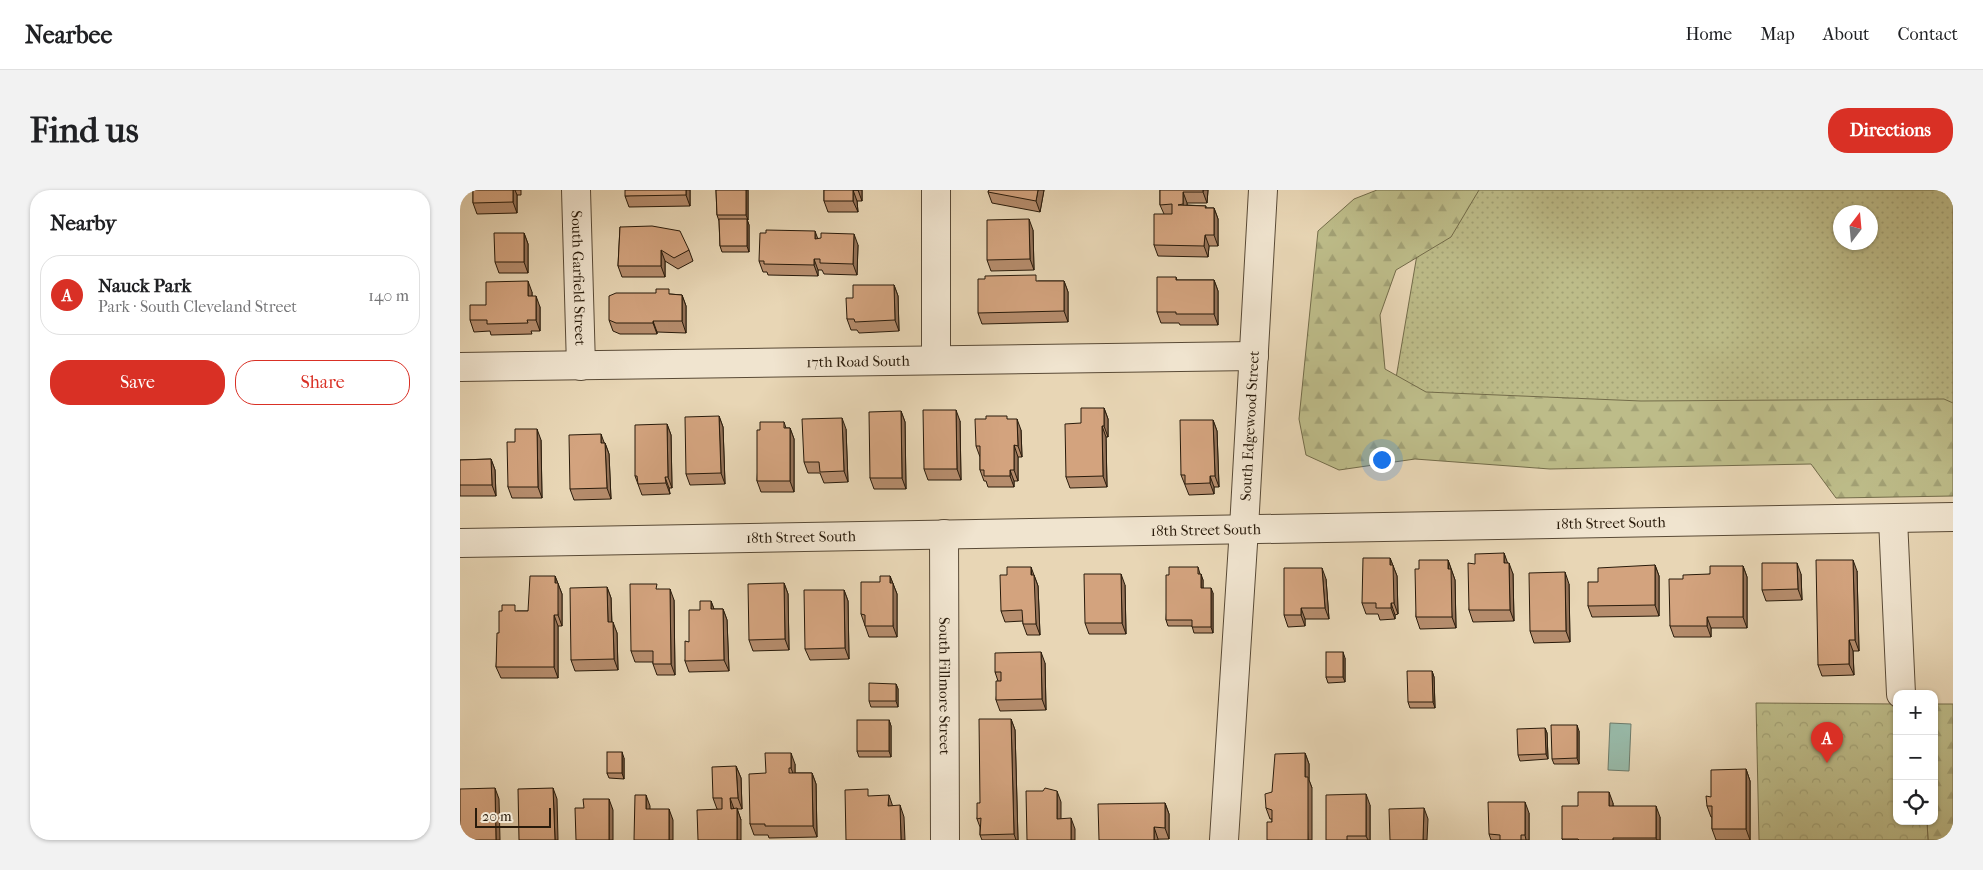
<!DOCTYPE html>
<meta charset="utf-8">
<style>
:root{--surface:#fff;--page:#f2f2f2;--text:#202124;--muted:#757577;--line:#e0e0e0;--accent:#d93025}
body{margin:0;font-family:"IM FELL French Canon",serif;background:var(--page);color:var(--text)}
.controls{position:absolute;right:15px;bottom:15px;display:grid;overflow:hidden;border-radius:10px;box-shadow:0 1px 4px #0004}
.controls button{width:45px;height:45px;display:grid;place-items:center;padding:0;border:0;border-bottom:1px solid var(--line);background:var(--surface);color:var(--text);font:25px sans-serif}
.compass{position:absolute;left:1373px;top:15px;width:45px;height:45px;border-radius:50%;background:var(--surface);box-shadow:0 1px 4px #0004;rotate:16deg}
.scale{position:absolute;left:15px;bottom:12px;width:76px;box-sizing:border-box;padding-left:5px;border:2px solid #291b0b;border-top:0;font-size:14px;line-height:18px;white-space:nowrap;color:#291b0b;-webkit-text-stroke:4px #f0e4cf;paint-order:stroke}
.you{position:absolute;left:921px;top:269px;width:18px;height:18px;margin:-12px;border:4px solid #fff;border-radius:50%;background:#1a73e8;box-shadow:0 0 0 8px #1a73e833}
.badge{display:grid;place-items:center;width:32px;height:32px;border-radius:50%;background:var(--accent);color:#fff;font-size:16px;font-weight:700}
.pin{position:absolute;translate:-50% -41px;filter:drop-shadow(0 1px 2px #0008)}
.pin::after{content:'';position:absolute;top:26px;width:18px;height:15px;background:inherit;clip-path:polygon(0 0,100% 0,50% 100%)}
.list{margin:0;padding:0;list-style:none}
h2{display:flex;justify-content:space-between;align-items:center;height:65px;margin:0;padding:0 20px;font-size:21px}
h2 small{font-size:16px;font-weight:400;color:var(--muted)}
.list li{display:grid;grid-template-columns:32px 1fr auto;gap:15px;align-items:center;box-sizing:border-box;height:80px;margin:0 10px 10px;padding:0 10px;border:1px solid var(--line);border-radius:20px}
.list b{display:block;font-size:19px;white-space:nowrap}
.list p{margin:0;font-size:16px;white-space:nowrap;color:var(--muted)}
.list em{font-size:16px;font-style:normal;color:var(--muted)}
.actions{display:flex;gap:10px;padding:15px 20px}
.actions a{flex:1;padding:11px 0;border:1px solid var(--accent);border-radius:20px;text-align:center;font-size:18px;color:var(--accent)}
.actions .main{background:var(--accent);color:#fff}
.icon{flex:none;width:28px;height:28px;fill:none;stroke:currentColor;stroke-width:2;stroke-linecap:round;stroke-linejoin:round}
.map{position:relative;flex:none;width:1493px;height:650px;overflow:hidden;border-radius:20px}
header{display:flex;align-items:center;gap:30px;box-sizing:border-box;height:70px;padding:0 25px;background:var(--surface);border-bottom:1px solid var(--line)}
header strong{font-size:24px}
nav{display:flex;gap:28px;margin-inline-start:auto;font-size:18px}
.intro{display:flex;align-items:center;justify-content:space-between;box-sizing:border-box;height:120px;padding:0 30px}
h1{margin:0;font-size:35px}
.button{padding:12px 22px;border-radius:20px;background:var(--accent);color:#fff;font-size:18px;font-weight:700}
main{display:flex;gap:30px;padding:0 30px}
aside{flex:1;background:var(--surface);border-radius:20px;box-shadow:0 1px 4px #0004}
.map>svg:first-child{display:block}
.grass{fill:url(#grass-dots);stroke:#736c4a;fill-rule:evenodd}
.forest{fill:url(#forest-firs);stroke:#736c4a}
.park{fill:url(#park-crowns);stroke:#736c4a}
.water{fill:#98baa9;stroke:#6c7a6a}
.lines{fill:none;stroke-linecap:round;stroke-linejoin:round}
.minor-casing{stroke:#594a36;stroke-width:30}
.minor{stroke:#f0e4cf;stroke-width:28}
.wall{fill:#b58c6c;stroke:#291b0b}
.shaded-wall{fill:#947258;stroke:#291b0b}
.building{fill:#d3a37e;stroke:#291b0b}
.labels{text-anchor:middle;stroke-width:4.5;stroke-linejoin:round;paint-order:stroke}
.street-label{font-size:15px;fill:#291b0b;stroke:#f0e4cf}
</style>
<header>
<strong>Nearbee</strong>
<nav><a>Home</a><a>Map</a><a>About</a><a>Contact</a></nav>
</header>
<div class="intro"><h1>Find us</h1><a class="button">Directions</a></div>
<main>
<aside>
<h2>Nearby<small></small></h2>
<ul class="list">
<li><span class="badge">A</span><div><b>Nauck Park</b><p>Park · South Cleveland Street</p></div><em>140 m</em></li>
</ul>
<div class="actions"><a class="main">Save</a><a>Share</a></div>
</aside>
<div class="map">
<svg width="1493" height="650" viewBox="0 0 1493 650">
<defs>
<pattern id="grass-dots" width="8" height="8" patternUnits="userSpaceOnUse" patternTransform="scale(1.25)"><rect width="8" height="8" fill="#bdbc89"/><path d="M2 2h.1M6 6h.1" fill="none" stroke="#a2a175" stroke-width="1.8" stroke-linecap="round"/></pattern>
<pattern id="forest-firs" width="22" height="20" patternUnits="userSpaceOnUse" patternTransform="scale(1.25)"><rect width="22" height="20" fill="#bdbc89"/><path d="M5 1l3.5 6h-7zM16 11l3.5 6h-7z" fill="#a2a175"/></pattern>
<pattern id="park-crowns" width="20" height="18" patternUnits="userSpaceOnUse" patternTransform="scale(1.25)"><rect width="20" height="18" fill="#bdbc89"/><path d="M2 6a3 3 0 1 1 6 0M12 15a3 3 0 1 1 6 0" fill="none" stroke="#a2a175"/></pattern>
</defs>
<rect width="100%" height="100%" fill="#e8d6b5"/>
<filter id="stains"><feTurbulence type="fractalNoise" baseFrequency=".004" numOctaves="4"/><feColorMatrix values="0 0 0 0 .2 0 0 0 0 .09 0 0 0 0 .02 0 0 0 .5 -.17"/></filter>
<radialGradient id="worn" r=".72"><stop offset=".6" stop-color="#630" stop-opacity="0"/><stop offset="1" stop-color="#630" stop-opacity=".3"/></radialGradient>
<path class="grass" d="M968,0H1493V239L926,247ZM1380,22H1410V52H1380Z"/>
<g class="forest">
<path d="M917,0H1019L991,47L936,80L920,125L925,179L966,202L1181,211L1484,209L1493,213V306L1376,308L1351,274L1090,279L955,269L879,280L846,265L839,229L858,41L894,9Z"/>
<path d="M1474,514H1493V650H1468L1467,631H1474Z"/>
</g>
<path class="park" d="M1296,513L1437,514V631H1467L1468,650H1299Z"/>
<path class="water" d="M1150,533L1171,534L1169,581L1148,580Z"/>
<g class="lines">
<g class="minor-casing">
<g id="minor">
<path id="s1" d="M116,0L121,176"/>
<path d="M476,169V0"/>
<path id="s2" d="M0,177L794,166"/>
<path d="M1433,329L1441,504"/>
<path id="s3" d="M484,344L485,650"/>
<path id="s4" d="M0,353L1493,327"/>
<path id="s5" d="M764,650L784,338L803,0"/>
</g>
</g>
<use href="#minor" class="minor"/>
</g>
<g class="wall">
<path d="M13,0H61V5H57V23L17,24L13,13Z"/>
<path d="M230,0V16L169,17L165,6Z"/>
<path d="M256,0H288V30H287L289,35V62H262L260,56L259,31L257,25Z"/>
<path d="M364,0H402V11H397L398,22H368L364,11Z"/>
<path d="M529,0H584L580,22L532,13L528,2Z"/>
<path d="M700,0H748L747,13H727V15L746,16V18H754L758,29V56H749L748,67L698,66L694,55L704,24L700,15Z"/>
<path d="M160,37L229,60L233,71L218,79L205,71V87H162L158,76Z"/>
<path d="M573,40L574,80L531,81L527,70Z"/>
<path d="M64,43L68,54V83H39L35,72Z"/>
<path d="M358,49L398,55L397,85L364,84L362,80H358V86L308,85L307,82H303L299,71Z"/>
<path d="M716,87L717,90H754L758,101V135H720L719,133H701L697,122Z"/>
<path d="M578,91H604L608,102V132L522,134L518,123Z"/>
<path d="M434,95L438,106L439,141L399,143L397,140H391L387,129L393,108Z"/>
<path d="M72,102V106L80,117V141H71L72,144L31,145L30,141L14,142L10,130L26,115Z"/>
<path d="M210,104L222,105L226,116V143L197,142V144H160L153,141L149,130Z"/>
<path d="M644,218L648,229V247H646L647,297L610,298L606,287L621,233Z"/>
<path d="M441,221L445,232L446,299H414L410,288Z"/>
<path d="M259,226L263,237L265,294L230,295L226,284Z"/>
<path d="M548,229L561,240L562,267H558V291H554V297H528L526,291H524L520,280V267L516,256Z"/>
<path d="M753,230L757,241L759,297H754V304L729,305L721,285Z"/>
<path d="M500,231L501,290H468L464,279Z"/>
<path d="M324,232L326,238H330L334,249V302H301L297,291L300,240Z"/>
<path d="M207,234L211,245L212,298H209L210,304L182,305L175,286Z"/>
<path d="M386,239L388,292L364,293L360,283H348L344,272Z"/>
<path d="M81,250L82,308H52L48,297L55,252Z"/>
<path d="M144,253H145L149,264L151,309L114,310L110,299Z"/>
<path d="M31,269L35,280L36,306H0V270Z"/>
<path d="M1044,363L1047,373L1053,384L1054,431L1013,432L1009,420L1015,374Z"/>
<path d="M930,368L937,386L938,424L935,425V429L920,430L918,424H906L902,413Z"/>
<path d="M988,370L995,390L996,438L960,439L956,427L959,379Z"/>
<path d="M1195,375L1199,386V426L1132,427L1128,416L1138,392Z"/>
<path d="M1283,376L1287,387V438H1251V447H1214L1210,436L1223,389L1250,384Z"/>
<path d="M738,377L740,384L743,390V398L753,403V443H734L732,436H708L706,430L709,385Z"/>
<path d="M1397,381L1399,461H1393L1394,485L1362,486L1358,475Z"/>
<path d="M1341,384L1342,410L1306,411L1302,400Z"/>
<path d="M574,385L578,396L580,445H567L563,434V431L545,432L541,421Z"/>
<path d="M95,386L102,404V436H98V488H41L36,477L39,443L57,421H68Z"/>
<path d="M430,386L437,404V447H409L401,424L420,392Z"/>
<path d="M866,389L869,429H845V436L828,437L824,425Z"/>
<path d="M324,393L328,404L329,460L293,461L289,450Z"/>
<path d="M1109,394L1110,452L1074,453L1070,441Z"/>
<path d="M665,395L666,444H629L625,433Z"/>
<path d="M147,397L151,408L152,432L157,443L158,480L115,481L111,470Z"/>
<path d="M198,399L214,410L215,485H197L193,474V472H175L171,461Z"/>
<path d="M384,400L388,411L389,469L350,470L345,459Z"/>
<path d="M251,411L254,419H263L267,430L269,481L229,482L225,471L229,452Z"/>
<path d="M885,468V492L868,493L866,487Z"/>
<path d="M585,473L586,520L540,521L536,510L538,491L535,482Z"/>
<path d="M972,481L974,487L975,518H950L948,512Z"/>
<path d="M436,494L438,499V517H411L409,511Z"/>
<path d="M551,529L555,540L558,650H522L520,645V637L517,629L520,613Z"/>
<path d="M429,530L431,536V567H399L397,561Z"/>
<path d="M1085,538L1087,543L1088,569L1060,571L1058,565Z"/>
<path d="M1119,541V574H1094L1092,569Z"/>
<path d="M845,563L849,574V590L852,598L812,632V629H810L806,618L812,602Z"/>
<path d="M164,568V589L149,588L147,583Z"/>
<path d="M335,574V583H352L356,594L357,647L309,648L308,645H294L290,634L306,583Z"/>
<path d="M276,576L281,588L282,619H277L281,630L257,619L253,608Z"/>
<path d="M1286,579L1290,591V650H1256L1252,639V627H1251L1247,616L1251,607Z"/>
<path d="M705,613L709,624V649L639,650Z"/>
<path d="M1153,613V616L1200,627V650H1103L1102,649L1118,616Z"/>
<path d="M910,615V650H866Z"/>
<path d="M1069,623V650H1031L1029,644Z"/>
</g>
<g class="shaded-wall">
<path d="M53,0H55L57,5V23L53,12Z"/>
<path d="M226,0H230V16L226,5Z"/>
<path d="M286,0H288V30L286,25Z"/>
<path d="M393,0L397,11L398,22L393,11Z"/>
<path d="M398,0H402V11Z"/>
<path d="M578,0H584L580,22L576,11Z"/>
<path d="M743,0H748L747,13L743,2Z"/>
<path d="M723,2L727,13V25L723,14Z"/>
<path d="M754,18L758,29V56L754,45Z"/>
<path d="M287,29L289,35V62L287,56Z"/>
<path d="M569,29L573,40L574,80L570,69Z"/>
<path d="M355,41L359,52L355,49Z"/>
<path d="M64,43L68,54V83L64,72Z"/>
<path d="M394,44L398,55L397,85L393,74Z"/>
<path d="M745,45L749,56L748,67L744,56Z"/>
<path d="M201,60L205,71V87L201,76Z"/>
<path d="M354,69L358,80V86L354,75Z"/>
<path d="M754,90L758,101V135L754,124Z"/>
<path d="M68,91L72,102V118L68,106Z"/>
<path d="M604,91L608,102V132L604,121Z"/>
<path d="M434,95L438,106L439,141L435,130Z"/>
<path d="M222,105L226,116V143L222,131Z"/>
<path d="M76,106L80,117V141L76,130Z"/>
<path d="M193,131L197,142V144L193,133Z"/>
<path d="M644,218L648,229V247L644,236Z"/>
<path d="M496,220L500,231L501,290L497,279Z"/>
<path d="M441,221L445,232L446,299L442,288Z"/>
<path d="M259,226L263,237L265,294L261,283Z"/>
<path d="M382,228L386,239L388,292L384,281Z"/>
<path d="M557,229L561,240L562,267L558,256Z"/>
<path d="M753,230L757,241L759,297L755,286Z"/>
<path d="M207,234L211,245L212,298L208,287Z"/>
<path d="M642,236L646,247L647,297L643,286Z"/>
<path d="M330,238L334,249V302L330,291Z"/>
<path d="M77,239L81,250L82,308L78,297Z"/>
<path d="M141,244L145,255L141,253Z"/>
<path d="M145,253L149,264L151,309L147,298Z"/>
<path d="M554,255L558,267V291L554,280Z"/>
<path d="M31,269L35,280L36,306L32,295Z"/>
<path d="M550,280L554,291V297L550,286Z"/>
<path d="M750,286L754,297V304L750,293Z"/>
<path d="M205,287L209,298L210,304L206,293Z"/>
<path d="M1044,363L1048,374L1044,373Z"/>
<path d="M930,368L937,386L938,424L934,413L930,375Z"/>
<path d="M988,370L995,390L996,438L992,427Z"/>
<path d="M1393,370L1397,381L1399,461L1395,450Z"/>
<path d="M1049,373L1053,384L1054,431L1050,420Z"/>
<path d="M1337,373L1341,384L1342,410L1338,399Z"/>
<path d="M1195,375L1199,386V426L1195,415Z"/>
<path d="M1283,376L1287,387V438L1283,427Z"/>
<path d="M571,377L578,396L580,445L576,434Z"/>
<path d="M862,378L866,389L869,429L865,418Z"/>
<path d="M1105,382L1109,394L1110,452L1106,441Z"/>
<path d="M661,384L665,395L666,444L662,433Z"/>
<path d="M741,384L743,390V404L741,398Z"/>
<path d="M95,386L102,404V436L98,425L95,393Z"/>
<path d="M430,386L437,404V447L433,436L430,393Z"/>
<path d="M324,393L328,404L329,460L325,449Z"/>
<path d="M147,397L151,408L152,443L148,432Z"/>
<path d="M751,398L753,403V443L751,437Z"/>
<path d="M210,399L214,410L215,485L211,474Z"/>
<path d="M384,400L388,411L389,469L385,458Z"/>
<path d="M251,411L255,422L251,419Z"/>
<path d="M931,413L935,425V429L931,418Z"/>
<path d="M841,418L845,429V436L841,425Z"/>
<path d="M263,419L267,430L269,481L264,470Z"/>
<path d="M94,425L98,436V488L94,477Z"/>
<path d="M1247,427L1251,438V447L1247,436Z"/>
<path d="M153,432L157,443L158,480L154,469Z"/>
<path d="M1389,450L1393,461L1394,485L1389,474Z"/>
<path d="M581,462L585,473L586,520L582,509Z"/>
<path d="M883,462L885,468V492L883,487Z"/>
<path d="M972,481L974,487L975,518L973,512Z"/>
<path d="M436,494L438,499V517L436,511Z"/>
<path d="M551,529L555,540L558,650H556L554,644Z"/>
<path d="M429,530L431,536V567L429,561Z"/>
<path d="M1117,535L1119,541V574L1117,568Z"/>
<path d="M1085,538L1087,543L1088,569L1086,564Z"/>
<path d="M162,562L164,568V589L162,583Z"/>
<path d="M331,563L335,574V589L331,578Z"/>
<path d="M845,563L849,574V590L852,598V650H848L845,587Z"/>
<path d="M276,576L281,588L282,619L278,608Z"/>
<path d="M1286,579L1290,591V650L1286,639Z"/>
<path d="M352,583L356,594L357,647L353,636Z"/>
<path d="M35,598L39,609L40,650H36Z"/>
<path d="M93,598L97,609L98,650H95Z"/>
<path d="M597,601L601,612V640L597,629Z"/>
<path d="M1149,602L1153,613V627L1149,616Z"/>
<path d="M906,604L910,615V650H908L906,646Z"/>
<path d="M186,605L190,616V630L186,619Z"/>
<path d="M429,605L433,617L428,616Z"/>
<path d="M270,608L274,619H271Z"/>
<path d="M149,609L153,620V650H149Z"/>
<path d="M1065,612L1069,623V650H1066L1065,645Z"/>
<path d="M705,613L709,624V649L705,638Z"/>
<path d="M440,615L444,627L445,650H441Z"/>
<path d="M1196,616L1200,627V650H1197L1196,648Z"/>
<path d="M277,618L281,630V650H277Z"/>
<path d="M964,618L968,629L967,650H963Z"/>
<path d="M209,619L213,630V650H209Z"/>
<path d="M611,628L615,639V650H611Z"/>
<path d="M694,637L698,649V650H694Z"/>
</g>
<g class="building">
<path d="M13,0H53V12L13,13Z"/>
<path d="M165,0H226V5L165,6Z"/>
<path d="M256,0H286V25H257Z"/>
<path d="M364,0H398H393V11H364Z"/>
<path d="M529,0H578L576,11L528,2Z"/>
<path d="M700,0H743V2H723V14L718,15L746,16L745,18H754V45H745L744,56L694,55V24H712V14L700,15Z"/>
<path d="M259,29H287V56H260Z"/>
<path d="M569,29L570,69L527,70V30Z"/>
<path d="M192,36L220,41L229,60L214,68L201,60V76H158L160,37Z"/>
<path d="M306,40L355,41V49L361,48V43L394,44L393,74L360,73V69H354V75L304,74V71H299L300,43H306Z"/>
<path d="M34,43H64V72H35Z"/>
<path d="M576,85V91H604V121L518,123V89H525V86Z"/>
<path d="M697,87H716V90H754V124H716V122H697Z"/>
<path d="M68,91V106H76V130H67L68,133L27,134V130H10V115H26V92Z"/>
<path d="M393,95H434L435,130L395,132L394,129H387L386,108H393Z"/>
<path d="M196,99H209V104L222,105V131H193V133H156L149,130V106L156,103H196Z"/>
<path d="M621,218H644V236H642L643,286L606,287L605,234L621,233Z"/>
<path d="M463,220H496L497,279H464Z"/>
<path d="M441,221L442,288H410L409,222Z"/>
<path d="M259,226L261,283L226,284L225,227Z"/>
<path d="M526,226H547V229H557L558,256L554,255V280H550V286H524V280H520V256H516L515,229H526Z"/>
<path d="M382,228L384,281L360,282L359,272H344L342,229Z"/>
<path d="M720,230H753L755,286H750V293L725,294V285H721Z"/>
<path d="M300,232H324V238H330V291H297V240H300Z"/>
<path d="M207,234L208,287H205L206,293L178,294L177,286H175V235Z"/>
<path d="M55,239H77L78,297H48L47,252H55Z"/>
<path d="M141,244V253H145L147,298L110,299L109,245Z"/>
<path d="M31,269L32,295H0V270Z"/>
<path d="M1044,363V373H1049L1050,420H1009L1008,373L1015,374V364Z"/>
<path d="M903,368H930V375H933L934,413H931V418H916V413H902Z"/>
<path d="M959,370H988V379H991L992,427H956L955,379H959Z"/>
<path d="M1356,370H1393L1395,450H1389V474L1358,475Z"/>
<path d="M1302,373H1337L1338,399L1302,400Z"/>
<path d="M1195,375V415L1128,416V392H1138V378Z"/>
<path d="M1250,376H1283V427H1247V436H1210L1209,389H1223V385L1250,384Z"/>
<path d="M547,377H571V385H574L576,434H563L562,420L541,421L540,385H547Z"/>
<path d="M709,377H738V384H741V398H751V437H732V430H706V385H709Z"/>
<path d="M824,378H862L865,418H841V425H824Z"/>
<path d="M1105,382L1106,441H1070L1069,383Z"/>
<path d="M624,384H661L662,433H625Z"/>
<path d="M70,386H95V393H98V425H94V477H36L37,443H39V421H42V415H55V421H68Z"/>
<path d="M420,386H430V393H433V436H405V425L401,424V392H420Z"/>
<path d="M324,393L325,449L289,450L288,394Z"/>
<path d="M170,394H197L196,399H210L211,474H193V461H171Z"/>
<path d="M147,397L148,432H153L154,469L111,470L110,398Z"/>
<path d="M344,400H384L385,458L345,459Z"/>
<path d="M240,411H251V419H263L264,470L225,471V451L229,452V420H240Z"/>
<path d="M581,462L582,509L536,510V491H541V482H535V463Z"/>
<rect x="866" y="462" width="17" height="25"/>
<path d="M947,481H972L973,512H948Z"/>
<path d="M409,493L436,494V511H409Z"/>
<path d="M519,529H551L554,644L520,645L521,628L517,629V613H520Z"/>
<rect x="397" y="530" width="32" height="31"/>
<path d="M1091,535H1117V568L1092,569Z"/>
<path d="M1085,538L1086,564L1058,565L1057,539Z"/>
<rect x="147" y="562" width="15" height="21"/>
<path d="M305,563H331V578H329V583H352L353,636H305V634H290L289,584L306,583Z"/>
<path d="M845,563V587H848V650H807V632H812V620L806,618L805,604L812,602L815,564Z"/>
<path d="M276,576L278,608H270L271,619L277,618V650H238L237,620L262,619V608H253L252,577Z"/>
<path d="M1286,579V639H1252V616H1247L1246,606L1251,607V580Z"/>
<path d="M35,598L36,650H0V599Z"/>
<path d="M93,598L95,650H59L58,599Z"/>
<path d="M585,598L597,601V629L611,628V650H567L566,601H583Z"/>
<path d="M408,599V606L429,605L428,616L440,615L441,650H386L385,600Z"/>
<path d="M1118,602H1149V616H1196V648H1153V650H1119L1118,649H1102V616H1118Z"/>
<path d="M906,604V646H887V650H866V605Z"/>
<path d="M175,605H186V619H209V650H174Z"/>
<path d="M123,609H149V650H116L115,618H124Z"/>
<path d="M1028,612H1065V645H1061V650H1040V645L1029,644Z"/>
<path d="M705,613V638L694,637V650H639L638,614Z"/>
<path d="M964,618L963,650H930L929,619Z"/>
</g>
<g class="labels">
<g class="street-label">
<text dy="5" stroke="none"><textPath href="#s1" startOffset="88">South Garfield Street</textPath></text>
<text dy="5" stroke="none"><textPath href="#s2" startOffset="398">17th Road South</textPath></text>
<text dy="5" stroke="none"><textPath href="#s5" startOffset="415">South Edgewood Street</textPath></text>
<text dy="5" stroke="none"><textPath href="#s4" startOffset="1151">18th Street South</textPath></text>
<text dy="5" stroke="none"><textPath href="#s4" startOffset="746">18th Street South</textPath></text>
<text dy="5" stroke="none"><textPath href="#s4" startOffset="341">18th Street South</textPath></text>
<text dy="5" stroke="none"><textPath href="#s3" startOffset="152">South Fillmore Street</textPath></text>
</g>
</g>
<rect width="100%" height="100%" filter="url(#stains)"/>
<rect width="100%" height="100%" fill="url(#worn)"/>
</svg>
<div class="controls">
<button>+</button>
<button>−</button>
<button><svg class="icon" aria-label="locate" viewBox="0 0 24 24"><circle cx="12" cy="12" r="6"/><path d="M12 2v4M12 18v4M2 12h4M18 12h4"/></svg></button>
</div>
<svg class="compass" viewBox="-18 -18 36 36"><path d="M0-13l5 13h-10z" fill="#e53935"/><path d="M0 13l5-13h-10z" fill="#757577"/></svg>
<div class="scale">20 m</div>
<div class="you"></div>
<div class="pin badge" style="left:1367px;top:573px">A</div>
</div>
</main>
